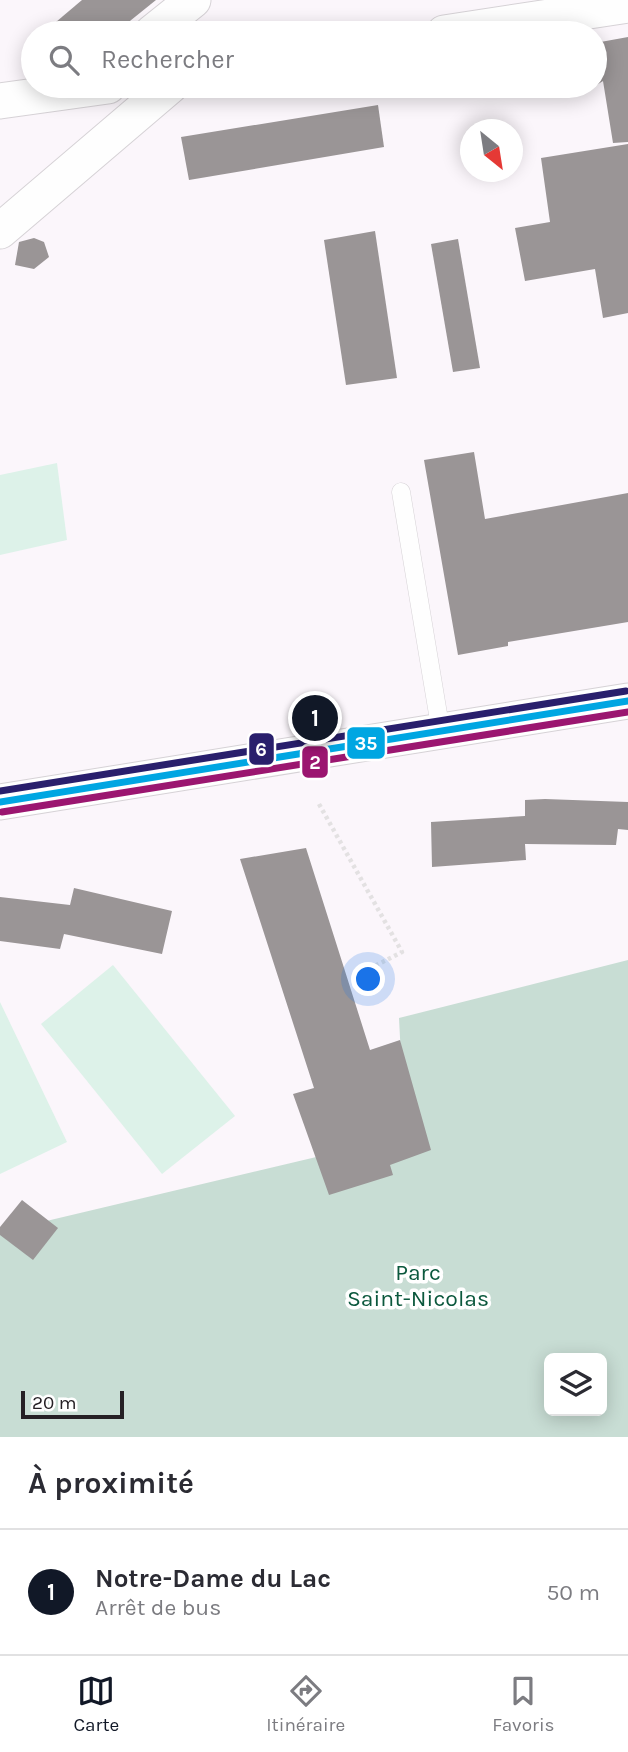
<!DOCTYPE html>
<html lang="fr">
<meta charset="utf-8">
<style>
:root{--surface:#fff;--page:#f2f2f3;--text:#2b2b33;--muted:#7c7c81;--line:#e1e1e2;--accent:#111827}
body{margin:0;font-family:Karla,sans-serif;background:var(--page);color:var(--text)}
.controls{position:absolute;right:21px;bottom:21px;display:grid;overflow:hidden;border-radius:10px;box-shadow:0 4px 18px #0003}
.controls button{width:63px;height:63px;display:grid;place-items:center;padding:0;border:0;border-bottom:2px solid var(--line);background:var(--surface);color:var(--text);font:35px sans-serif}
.compass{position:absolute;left:460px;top:119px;width:63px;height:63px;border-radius:50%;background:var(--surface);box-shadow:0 4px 18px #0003;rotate:150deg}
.scale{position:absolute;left:21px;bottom:18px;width:103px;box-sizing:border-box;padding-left:7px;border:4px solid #252025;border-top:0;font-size:19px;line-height:24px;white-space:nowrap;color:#252025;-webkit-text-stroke:5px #fff;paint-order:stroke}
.you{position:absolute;left:369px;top:980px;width:24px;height:24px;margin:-18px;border:5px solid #fff;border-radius:50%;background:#1a73e8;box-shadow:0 0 0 10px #1a73e833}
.badge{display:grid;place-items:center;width:46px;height:46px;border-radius:50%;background:var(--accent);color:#fff;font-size:23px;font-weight:700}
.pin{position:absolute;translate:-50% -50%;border:4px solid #fff;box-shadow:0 2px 7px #0006}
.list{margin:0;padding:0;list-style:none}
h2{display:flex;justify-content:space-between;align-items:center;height:91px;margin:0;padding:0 28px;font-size:30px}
h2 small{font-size:23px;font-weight:400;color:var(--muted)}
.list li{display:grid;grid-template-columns:46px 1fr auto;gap:21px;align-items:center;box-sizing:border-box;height:126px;padding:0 28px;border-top:2px solid var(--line)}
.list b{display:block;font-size:26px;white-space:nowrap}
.list p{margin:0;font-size:23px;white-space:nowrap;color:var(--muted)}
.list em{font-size:23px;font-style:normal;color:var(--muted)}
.icon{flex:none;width:38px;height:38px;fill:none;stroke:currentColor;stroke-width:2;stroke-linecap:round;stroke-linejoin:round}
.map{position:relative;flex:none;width:628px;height:1437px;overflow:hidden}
.search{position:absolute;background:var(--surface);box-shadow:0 4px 18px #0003;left:21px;right:21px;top:21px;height:77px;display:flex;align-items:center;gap:18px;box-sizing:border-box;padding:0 24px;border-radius:38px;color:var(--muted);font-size:26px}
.sheet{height:217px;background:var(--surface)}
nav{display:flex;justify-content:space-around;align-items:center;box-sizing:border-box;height:98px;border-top:2px solid var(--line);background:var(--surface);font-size:19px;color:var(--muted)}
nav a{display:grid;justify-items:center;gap:4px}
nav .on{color:var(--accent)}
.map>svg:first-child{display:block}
.green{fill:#ddf2e9}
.forest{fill:#c8ddd4;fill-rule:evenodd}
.building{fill:#9a9596}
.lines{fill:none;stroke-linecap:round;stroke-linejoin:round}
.service-casing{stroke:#d6d2d6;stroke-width:19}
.minor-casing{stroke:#d6d2d6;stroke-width:37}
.path{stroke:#e3e1e2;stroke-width:4.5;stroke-dasharray:3.5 3.5;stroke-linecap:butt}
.service{stroke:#fefefe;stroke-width:18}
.minor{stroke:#fefefe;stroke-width:35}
.bus-1-casing{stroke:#fff;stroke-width:12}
.bus-2-casing{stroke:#fff;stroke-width:12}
.bus-3-casing{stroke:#fff;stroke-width:12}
.bus-1{stroke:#00a6e2;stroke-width:7}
.bus-2{stroke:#9b1670;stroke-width:7}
.bus-3{stroke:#291f6c;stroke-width:7}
.labels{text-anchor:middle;stroke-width:7;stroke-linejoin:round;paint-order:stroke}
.park-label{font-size:23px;fill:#0b583d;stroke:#fff}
.line-badge{stroke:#fff;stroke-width:2.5}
.badge-label{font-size:19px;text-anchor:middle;font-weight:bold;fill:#fff}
</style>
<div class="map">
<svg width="628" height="1437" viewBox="0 0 628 1437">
<rect width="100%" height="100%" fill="#fbf6fb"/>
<g class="green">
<path d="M57,463L67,540L0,555V475Z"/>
<path d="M113,965L235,1116L162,1174L41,1024Z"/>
<path d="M0,1002L67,1142L0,1174Z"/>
</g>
<path class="forest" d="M628,960V1437H0V1232L405,1136L399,1018ZM549,1358H602V1411H549Z"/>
<g class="building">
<path d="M82,0H156L115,33H43Z"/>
<path d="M628,37V142L613,143L603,81L595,86V43Z"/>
<path d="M378,105L384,147L189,180L181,137Z"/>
<path d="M628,144V313L603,318L595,269L525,281L515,228L550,222L541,158Z"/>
<path d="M375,231L397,378L346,385L324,240Z"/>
<path d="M34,238L44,242L49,257L34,269L15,265L19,242Z"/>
<path d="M458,239L480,368L453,372L431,244Z"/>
<path d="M474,452L485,519L628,493V622L508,642V646L458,655L424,460Z"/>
<path d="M545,799L628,802V830L618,829L616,845L525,844L526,860L432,867L431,822L525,816V800Z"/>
<path d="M306,848L370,1050L400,1040L431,1150L390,1165L393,1175L329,1195L293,1094L314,1088L240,859Z"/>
<path d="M74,888L172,911L162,954L64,934L60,949L0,941V897L70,905Z"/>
<path d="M22,1200L58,1228L33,1260L0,1235V1227Z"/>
</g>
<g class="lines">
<g class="service-casing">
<path id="service" d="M401,492L441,732"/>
</g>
<g class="minor-casing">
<g id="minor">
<path d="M152,33L193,0"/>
<path d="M444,33L628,5"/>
<path d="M0,101L108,86"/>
<path d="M0,231L170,86"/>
<path d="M0,802L628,701"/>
</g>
</g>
<path class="path" d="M319,804L402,952L367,970"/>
<use href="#service" class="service"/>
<use href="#minor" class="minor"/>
<g class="bus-1-casing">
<path id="bus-1" d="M0,802L628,701"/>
</g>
<g class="bus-2-casing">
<path id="bus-2" d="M2,812L628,712"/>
</g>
<g class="bus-3-casing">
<path id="bus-3" d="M0,791L626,691"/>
</g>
<use href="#bus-1" class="bus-1"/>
<use href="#bus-2" class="bus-2"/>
<use href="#bus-3" class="bus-3"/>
</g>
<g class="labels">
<g class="park-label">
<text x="418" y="1280">Parc<tspan x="418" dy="26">Saint-Nicolas</tspan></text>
</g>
</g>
<g class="line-badge">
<rect x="346" y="726" width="40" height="34" rx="7" fill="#00a6e2"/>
<rect x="248" y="732" width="27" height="34" rx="7" fill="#291f6c"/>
<rect x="301" y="745" width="28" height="34" rx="7" fill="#9b1670"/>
</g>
<g class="badge-label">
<text x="366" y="750">35</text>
<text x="261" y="756">6</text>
<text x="315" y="769">2</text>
</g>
</svg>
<div class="controls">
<button><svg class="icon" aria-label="layers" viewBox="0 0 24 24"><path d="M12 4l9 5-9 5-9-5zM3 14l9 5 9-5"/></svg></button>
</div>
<svg class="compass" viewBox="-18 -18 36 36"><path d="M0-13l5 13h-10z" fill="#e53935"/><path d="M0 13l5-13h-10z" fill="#7c7c81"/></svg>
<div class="scale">20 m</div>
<div class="you"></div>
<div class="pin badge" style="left:315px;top:718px">1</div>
<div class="search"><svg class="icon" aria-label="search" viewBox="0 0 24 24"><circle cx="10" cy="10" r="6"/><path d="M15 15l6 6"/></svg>Rechercher</div>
</div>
<section class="sheet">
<h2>À proximité<small></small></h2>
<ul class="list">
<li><span class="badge">1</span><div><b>Notre-Dame du Lac</b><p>Arrêt de bus</p></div><em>50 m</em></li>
</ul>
</section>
<nav>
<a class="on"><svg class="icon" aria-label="map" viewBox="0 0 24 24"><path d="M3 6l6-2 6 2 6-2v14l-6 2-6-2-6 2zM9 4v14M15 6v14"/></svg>Carte</a>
<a><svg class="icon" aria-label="directions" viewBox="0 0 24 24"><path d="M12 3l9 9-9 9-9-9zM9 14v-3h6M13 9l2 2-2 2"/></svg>Itinéraire</a>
<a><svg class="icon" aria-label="saved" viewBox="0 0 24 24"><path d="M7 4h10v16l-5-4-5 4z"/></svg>Favoris</a>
</nav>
